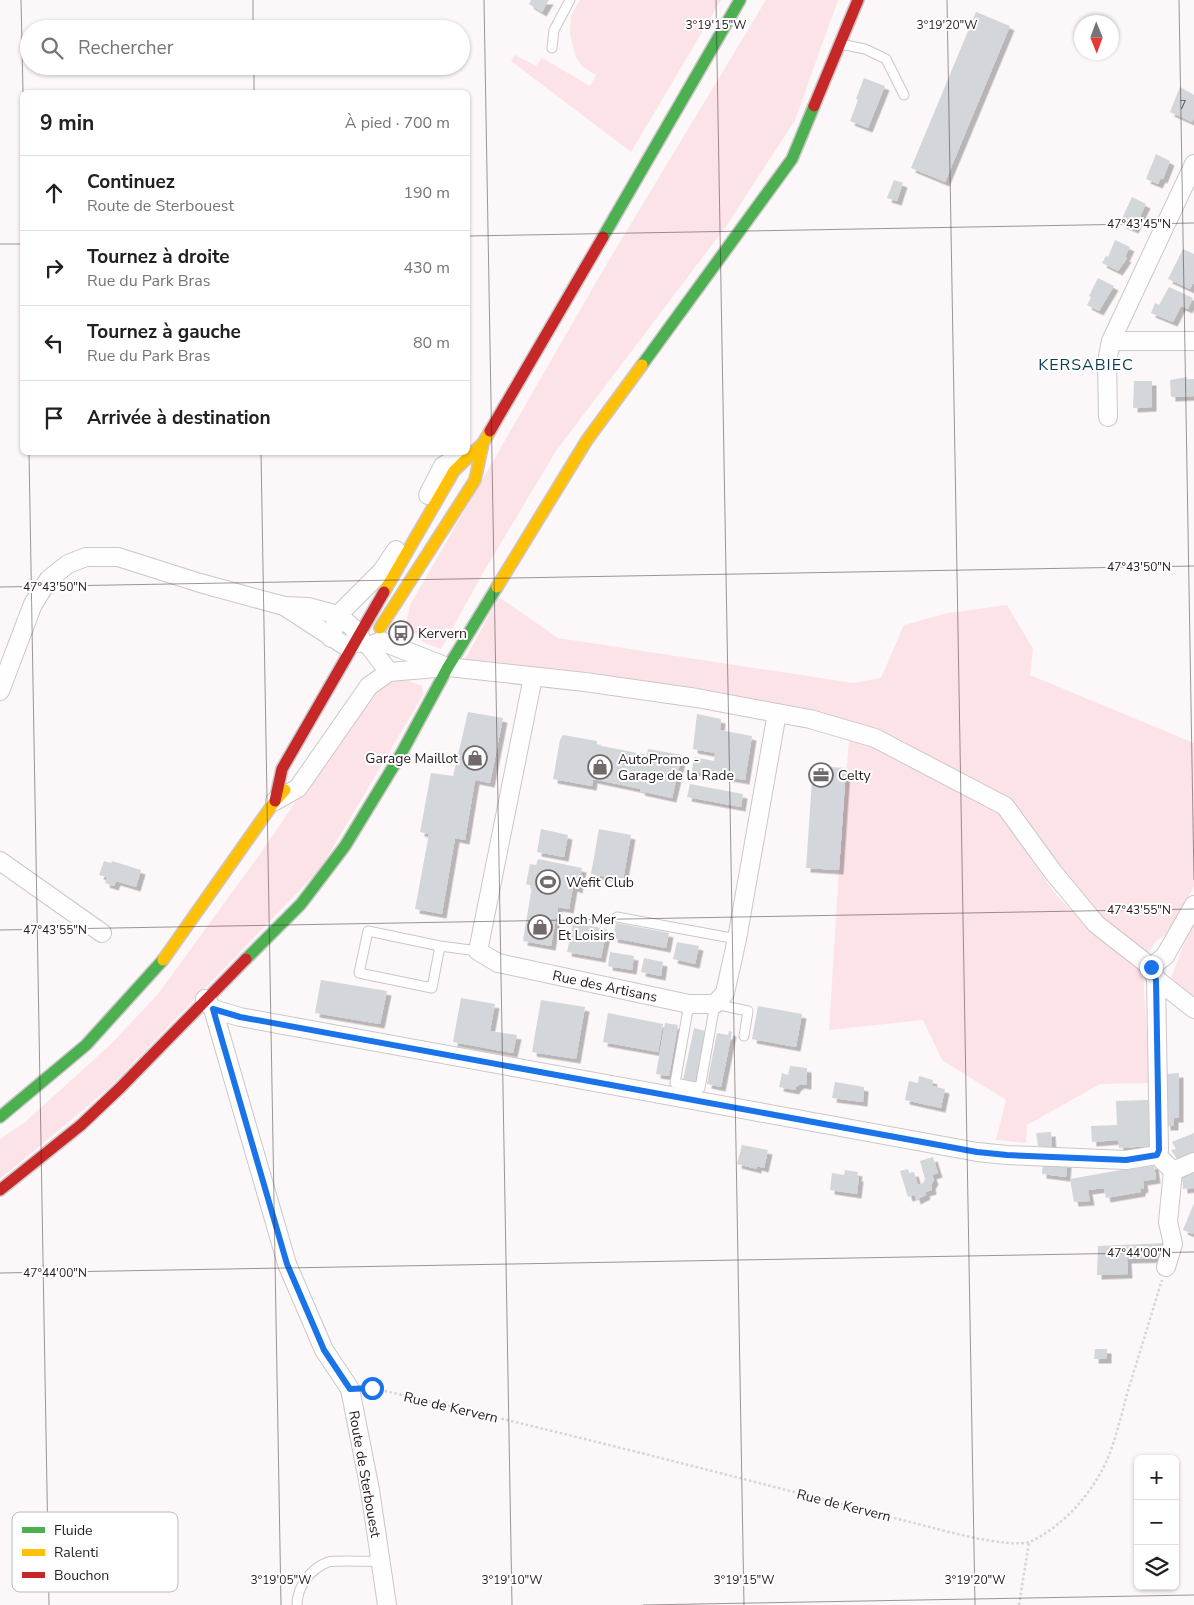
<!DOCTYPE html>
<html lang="fr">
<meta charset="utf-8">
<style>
:root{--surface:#fff;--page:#f2f2f2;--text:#202124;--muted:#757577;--line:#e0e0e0}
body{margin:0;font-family:"Nunito Sans",sans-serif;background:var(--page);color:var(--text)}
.controls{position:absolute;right:15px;bottom:15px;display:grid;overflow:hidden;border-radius:8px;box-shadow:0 1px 4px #0004}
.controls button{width:45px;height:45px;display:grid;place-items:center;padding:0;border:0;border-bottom:1px solid var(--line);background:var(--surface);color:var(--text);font:25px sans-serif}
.compass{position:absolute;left:1074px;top:15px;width:45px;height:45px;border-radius:50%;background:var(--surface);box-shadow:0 1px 4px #0004;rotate:179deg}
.stop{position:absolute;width:15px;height:15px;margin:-11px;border:4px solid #1a73e8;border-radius:50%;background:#fff}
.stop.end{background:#1a73e8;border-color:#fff;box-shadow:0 1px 5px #0008}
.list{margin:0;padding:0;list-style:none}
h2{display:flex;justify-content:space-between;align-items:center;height:65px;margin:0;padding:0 20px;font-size:21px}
h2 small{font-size:16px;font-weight:400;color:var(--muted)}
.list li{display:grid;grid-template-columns:32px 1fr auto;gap:15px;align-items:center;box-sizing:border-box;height:75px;padding:0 20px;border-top:1px solid var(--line)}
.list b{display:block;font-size:19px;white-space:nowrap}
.list p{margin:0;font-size:16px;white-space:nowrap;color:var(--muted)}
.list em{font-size:16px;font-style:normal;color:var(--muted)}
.icon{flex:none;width:28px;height:28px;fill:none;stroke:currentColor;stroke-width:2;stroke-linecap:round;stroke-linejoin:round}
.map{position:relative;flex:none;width:1194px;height:1605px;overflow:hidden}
.search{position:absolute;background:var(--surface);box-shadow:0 1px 4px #0004;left:20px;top:20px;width:450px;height:55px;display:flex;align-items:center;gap:12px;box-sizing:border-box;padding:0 18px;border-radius:28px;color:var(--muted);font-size:19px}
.panel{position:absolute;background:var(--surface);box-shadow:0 1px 4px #0004;left:20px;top:90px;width:450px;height:365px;border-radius:8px}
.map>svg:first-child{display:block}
.green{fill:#fce3e8}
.building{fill:#d3d6da;filter:url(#shadow)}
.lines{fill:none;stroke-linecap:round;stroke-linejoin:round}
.lane-casing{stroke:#cdc6c8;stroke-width:11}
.street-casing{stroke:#cdc6c8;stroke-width:20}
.fast-casing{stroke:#cdc6c8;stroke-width:14}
.slow-casing{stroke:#cdc6c8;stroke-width:14}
.jam-casing{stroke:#cdc6c8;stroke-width:14}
.path{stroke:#d7d4d5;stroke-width:2.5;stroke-dasharray:2.5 2.5;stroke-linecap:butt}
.lane{stroke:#fffefe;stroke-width:9}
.street{stroke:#fffefe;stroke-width:18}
.fast{stroke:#4caf50;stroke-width:11}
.slow{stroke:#ffc107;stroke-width:11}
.jam{stroke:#c62828;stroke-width:11}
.route{stroke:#1a73e8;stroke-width:6}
.ticks{fill:none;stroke:#271c1e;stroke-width:1;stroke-opacity:0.45}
.labels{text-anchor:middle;stroke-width:4;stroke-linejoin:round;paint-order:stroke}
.number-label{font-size:11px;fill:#524a4d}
.poi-label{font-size:14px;fill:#271c1e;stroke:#fff;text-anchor:start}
.street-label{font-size:14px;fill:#271c1e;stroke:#fff}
.quarter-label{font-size:16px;letter-spacing:1px;fill:#0a3e50;stroke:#fff}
.key{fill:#fff;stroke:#bebbbc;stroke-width:1}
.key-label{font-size:14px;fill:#271c1e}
.ticks-label{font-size:12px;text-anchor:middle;fill:#271c1e;stroke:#fff;stroke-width:4;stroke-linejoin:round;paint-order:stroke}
</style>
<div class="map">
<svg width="1194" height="1605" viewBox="0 0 1194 1605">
<defs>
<filter id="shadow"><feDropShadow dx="4.5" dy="4.5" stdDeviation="0" flood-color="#0004"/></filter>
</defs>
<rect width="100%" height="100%" fill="#fcf7f9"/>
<g class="green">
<path d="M580,0H721L631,152L511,61L515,55L536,66L542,58L590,86L596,75L583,67L576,57L570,35L571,16Z"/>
<path d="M766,0H838L795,120L727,225L556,451L483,573L441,649L423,642L406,623L410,605L609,260Z"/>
<path d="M499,597L558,638L853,683L881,678L904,625L948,613L1007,605L1033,649L1030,675L1194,743V886L1171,931L1156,941L1148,953L1094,910L1009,798L777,704L595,673L465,659Z"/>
<path d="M401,678L422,686L423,695L320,869L109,1088L0,1179V1139L24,1123L111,1044L158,994L260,854L368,696L388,681Z"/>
<path d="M849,740L886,752L998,812L1057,896L1099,939L1143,973L1150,1083L1100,1084L1027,1125L1026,1143L996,1140L1006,1100L942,1060L923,1020L829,1030L839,870Z"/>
<path d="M1192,924L1194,925V997L1171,978Z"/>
</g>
<g class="building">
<path d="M531,0H549L542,12L529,4Z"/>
<path d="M976,12L1010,26L945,182L911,168Z"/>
<path d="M864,78L885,86L868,128L850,121L858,100L856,99Z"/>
<path d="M1180,87L1194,95V118L1192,122L1170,112Z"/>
<path d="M1156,154L1170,161L1163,179L1161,178L1158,184L1146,179Z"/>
<path d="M894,180L903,183L897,201L887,198Z"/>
<path d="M1132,197L1146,204L1134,229L1120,223Z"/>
<path d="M1115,240L1130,247L1125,257L1127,258L1118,271L1102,263L1106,256L1108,257Z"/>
<path d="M1183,249L1194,254V284L1193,283L1190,289L1168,279Z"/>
<path d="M1098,278L1114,286L1099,311L1087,305L1091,297L1089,296Z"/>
<path d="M1169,287L1193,298L1188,309L1181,306L1173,322L1151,313L1155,303L1159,305Z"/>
<path d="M1187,377V379H1194V396L1171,397L1170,380Z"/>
<path d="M1134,381H1152V407L1133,408Z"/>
<path d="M468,712L503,718L490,783L475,780L465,840L455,838L442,914L415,909L429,834L420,832L431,773L453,776Z"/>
<path d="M697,714L721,719L720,730L752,736L745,780L692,771L694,757L714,761L715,753L693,749Z"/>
<path d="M563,735L597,741V745L647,755L648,749L682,755L672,798L640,791L641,789L593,779L592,786L553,779L560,740Z"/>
<path d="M813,766L846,768L839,870L806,868Z"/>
<path d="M690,784L743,794L741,807L687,797Z"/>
<path d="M541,829L568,835L564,857L537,852Z"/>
<path d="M599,829L631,835L623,880L591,874Z"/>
<path d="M538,859L582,868L578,889L573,887L569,909L558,907L551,946L523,941L532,886L526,884L530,864L536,865Z"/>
<path d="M104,861L111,863L112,861L141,870L136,887L116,881L114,886L105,883L107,877L99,875Z"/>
<path d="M573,923L607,929L601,958L567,952Z"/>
<path d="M616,923L669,933L666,948L613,938Z"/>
<path d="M677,942L699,946L695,964L673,959Z"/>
<path d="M610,952L634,956L632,970L608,966Z"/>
<path d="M644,958L663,962L661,976L641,972Z"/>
<path d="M321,980L387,991L380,1024L315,1013Z"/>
<path d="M461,998L495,1004L490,1031L517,1035L513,1053L453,1042Z"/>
<path d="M541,1000L585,1007L576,1059L532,1052Z"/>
<path d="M758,1006L802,1014L796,1047L752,1039Z"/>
<path d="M608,1013L663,1024L658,1052L603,1042Z"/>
<path d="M665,1023L678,1025L669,1076L656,1074Z"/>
<path d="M694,1028L705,1031L695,1082L683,1080Z"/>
<path d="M729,1031L732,1032L721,1087L707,1084L717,1033L728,1035Z"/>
<path d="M790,1066L807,1068V1085L800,1084L796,1087L795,1090L779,1087L782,1073L788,1075Z"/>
<path d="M1179,1073V1118H1174V1126H1166V1074Z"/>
<path d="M919,1076L933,1080L932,1086L945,1089L941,1108L905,1100L909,1081L918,1083Z"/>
<path d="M835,1082L864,1087L863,1102L832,1098Z"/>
<path d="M1148,1100L1152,1146L1119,1148L1118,1140L1092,1142L1091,1126L1117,1125L1116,1101Z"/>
<path d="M1051,1132L1052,1147L1038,1146L1036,1133Z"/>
<path d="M1194,1133V1156L1179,1162L1171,1150L1176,1149L1172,1142Z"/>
<path d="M742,1145L768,1150L764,1168L757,1166V1169L737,1164Z"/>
<path d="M933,1157L938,1173L932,1175L934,1180L931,1185L932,1190L925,1192L926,1195L916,1200L915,1195L908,1197L900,1171L908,1169L909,1173L914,1172L918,1185L923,1183L925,1179L920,1161Z"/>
<path d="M1043,1161L1067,1163L1066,1177L1042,1174Z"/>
<path d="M1154,1164L1156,1179L1143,1181L1144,1188L1141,1189V1192L1106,1198L1104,1188L1088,1190L1090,1201L1074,1202L1070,1179Z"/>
<path d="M845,1170L858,1172L857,1177H859L857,1194L830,1190L832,1173L844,1175Z"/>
<path d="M1194,1173V1188L1183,1189L1182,1174Z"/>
<path d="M1194,1203V1231L1193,1234L1183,1230Z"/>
<path d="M1164,1243V1258L1127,1259L1128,1274L1097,1275L1098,1246Z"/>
<path d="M1095,1349H1107V1359H1094Z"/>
</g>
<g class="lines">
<g class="lane-casing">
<g id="lane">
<path d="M840,44L865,49L886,59L904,95"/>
<path d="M552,48L554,30L570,0"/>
<path d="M617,917L737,939"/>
<path d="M440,946L432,988L359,973L368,931L440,946L478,951"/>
<path d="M689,1004L675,1083L700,1088L715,1004L748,1011L744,1036"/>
<path d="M297,1605C297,1587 310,1569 328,1562C336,1560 369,1562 379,1561"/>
</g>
</g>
<g class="street-casing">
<g id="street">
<path d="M1111,341H1194"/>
<path d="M1108,417L1107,361L1111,341L1194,164"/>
<path d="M428,495L443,466L464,454"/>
<path d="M284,606L344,645L362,642L369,646L389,672"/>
<path d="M331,638L338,615L382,571L396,550"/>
<path d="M369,646L381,641L442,665"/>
<path d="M533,677L478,951L498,963L689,1004H715L725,993L737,939L777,713"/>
<path d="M0,691L33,604L49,579L68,564L86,557H118L200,583L284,606L308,607L338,615L359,633L362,642"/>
<path d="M275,801L298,788L369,686L389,672L448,667L585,682L697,698L777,713L810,719L875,738L1005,806L1053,872L1096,924L1151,967L1165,956L1194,905"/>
<path d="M0,861L102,933"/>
<path d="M1156,979L1194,1009"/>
<path d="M205,999L213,1009L240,1017L977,1152L1007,1155L1126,1160L1157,1155L1159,1150L1156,979L1151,967"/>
<path d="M213,1009L287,1264L324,1350L350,1389L370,1490L387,1605"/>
<path d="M1157,1155L1173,1171L1168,1222L1173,1244L1166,1267"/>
<path d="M1173,1171L1194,1162"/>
</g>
</g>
<g class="fast-casing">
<g id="fast">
<path d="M603,237L740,0"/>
<path d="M642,365L792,159L814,106"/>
<path d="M246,959L301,904L345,846L401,754L448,667L497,587"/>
<path d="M0,1117L86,1045L163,960"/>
</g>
</g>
<g class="slow-casing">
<g id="slow">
<path d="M497,587L587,440L642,365"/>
<path d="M384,592L454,471L483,443L490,431"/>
<path d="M380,628L475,480L483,443"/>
<path d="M163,960L275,801L285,790"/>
</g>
</g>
<g class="jam-casing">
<g id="jam">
<path d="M814,106L858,0"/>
<path d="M490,431L603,237"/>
<path d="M275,801L282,769L384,592"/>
<path d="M0,1190L81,1125L120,1088L246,959"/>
</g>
</g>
<g class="path">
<path d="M365,1388H372C549,1429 726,1474 902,1520C928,1526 1010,1551 1032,1541C1066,1524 1095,1490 1109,1455C1118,1432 1123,1407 1130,1384C1141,1349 1151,1315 1162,1280"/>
<path d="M1019,1605L1029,1542"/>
</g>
<use href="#lane" class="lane"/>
<use href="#street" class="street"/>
<use href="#fast" class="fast"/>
<use href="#slow" class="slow"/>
<use href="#jam" class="jam"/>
</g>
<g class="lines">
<path class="route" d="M372,1388L350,1389L324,1350L287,1264L213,1009L240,1017L977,1152L1007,1155L1126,1160L1157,1155L1159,1150L1156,980L1151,967"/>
</g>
<path class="ticks" d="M21,0L23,92M253,0V29M484,0L512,1605M716,0L744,1605M947,0L975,1605M1179,0L1194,880M254,66V92M468,236L1194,223M0,244H22M29,452L49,1605M261,452L281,1605M0,587L1194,566M0,930L1194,909M0,1273L1194,1252M643,1605L1194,1595"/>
<defs>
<g id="bus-ring" transform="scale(1.25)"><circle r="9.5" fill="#fff" stroke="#72696b" stroke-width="1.5"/><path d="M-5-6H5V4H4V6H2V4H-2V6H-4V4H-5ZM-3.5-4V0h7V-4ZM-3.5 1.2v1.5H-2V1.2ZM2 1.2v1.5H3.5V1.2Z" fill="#72696b"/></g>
<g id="shop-ring" transform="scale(1.25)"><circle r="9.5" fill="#fff" stroke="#72696b" stroke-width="1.5"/><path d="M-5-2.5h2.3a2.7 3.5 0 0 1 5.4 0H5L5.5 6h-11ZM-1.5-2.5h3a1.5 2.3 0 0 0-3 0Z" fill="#72696b"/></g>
<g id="office-ring" transform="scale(1.25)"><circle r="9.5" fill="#fff" stroke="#72696b" stroke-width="1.5"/><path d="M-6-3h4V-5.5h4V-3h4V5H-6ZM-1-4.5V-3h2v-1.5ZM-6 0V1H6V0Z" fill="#72696b"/></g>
<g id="stadium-ring" transform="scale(1.25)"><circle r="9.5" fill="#fff" stroke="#72696b" stroke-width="1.5"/><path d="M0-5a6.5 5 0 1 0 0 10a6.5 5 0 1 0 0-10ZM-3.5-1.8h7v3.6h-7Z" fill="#72696b"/></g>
</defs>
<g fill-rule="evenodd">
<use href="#bus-ring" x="401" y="633"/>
<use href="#shop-ring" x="475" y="758"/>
<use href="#shop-ring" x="600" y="767"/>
<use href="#office-ring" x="821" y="775"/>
<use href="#stadium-ring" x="548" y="882"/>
<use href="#shop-ring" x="540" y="927"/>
</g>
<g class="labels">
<g class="number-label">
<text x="1183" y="109">7</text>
</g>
<g class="poi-label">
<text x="418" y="638">Kervern</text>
<text x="458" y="763" text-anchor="end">Garage Maillot</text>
<text x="618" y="764">AutoPromo -<tspan x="618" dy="16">Garage de la Rade</tspan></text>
<text x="838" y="780">Celty</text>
<text x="566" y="887">Wefit Club</text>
<text x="558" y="924">Loch Mer<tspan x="558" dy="16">Et Loisirs</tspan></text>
</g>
<g class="street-label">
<text transform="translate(605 986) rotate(12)" y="5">Rue des Artisans</text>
<text transform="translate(451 1407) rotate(13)" y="5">Rue de Kervern</text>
<text transform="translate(365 1474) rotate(80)" y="5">Route de Sterbouest</text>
<text transform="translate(844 1505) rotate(14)" y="5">Rue de Kervern</text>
</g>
<g class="quarter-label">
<text x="1086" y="370">KERSABIEC</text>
</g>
</g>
<rect x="12" y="1512" width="166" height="80" rx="8" class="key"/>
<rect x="22" y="1527" width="23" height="6" fill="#4caf50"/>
<rect x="22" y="1549" width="23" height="7" fill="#ffc107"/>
<rect x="22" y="1572" width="23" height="6" fill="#c62828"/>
<g class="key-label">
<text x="54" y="1535">Fluide</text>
<text x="54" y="1557">Ralenti</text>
<text x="54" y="1580">Bouchon</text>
</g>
<g class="ticks-label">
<text x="716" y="29">3°19'15"W</text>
<text x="947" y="29">3°19'20"W</text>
<text x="1139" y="228">47°43'45"N</text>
<text x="1139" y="571">47°43'50"N</text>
<text x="55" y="591">47°43'50"N</text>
<text x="1139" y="914">47°43'55"N</text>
<text x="55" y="934">47°43'55"N</text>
<text x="1139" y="1257">47°44'00"N</text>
<text x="55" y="1277">47°44'00"N</text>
<text x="281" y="1584">3°19'05"W</text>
<text x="512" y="1584">3°19'10"W</text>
<text x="744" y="1584">3°19'15"W</text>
<text x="975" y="1584">3°19'20"W</text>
</g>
</svg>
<div class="controls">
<button>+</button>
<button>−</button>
<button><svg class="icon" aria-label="layers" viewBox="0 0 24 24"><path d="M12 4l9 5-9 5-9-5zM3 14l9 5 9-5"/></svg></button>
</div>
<svg class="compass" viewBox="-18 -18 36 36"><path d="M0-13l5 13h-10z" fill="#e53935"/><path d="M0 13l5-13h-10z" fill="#757577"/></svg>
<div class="stop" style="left:372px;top:1388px"></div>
<div class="stop end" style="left:1151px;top:967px"></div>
<div class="search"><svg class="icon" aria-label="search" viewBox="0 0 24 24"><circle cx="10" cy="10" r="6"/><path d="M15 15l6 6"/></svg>Rechercher</div>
<section class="panel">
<h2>9 min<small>À pied · 700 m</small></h2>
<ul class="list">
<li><svg class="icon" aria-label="ahead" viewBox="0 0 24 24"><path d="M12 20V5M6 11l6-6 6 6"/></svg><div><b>Continuez</b><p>Route de Sterbouest</p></div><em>190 m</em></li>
<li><svg class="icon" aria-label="right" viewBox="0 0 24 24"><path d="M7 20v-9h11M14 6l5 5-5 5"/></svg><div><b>Tournez à droite</b><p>Rue du Park Bras</p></div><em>430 m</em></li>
<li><svg class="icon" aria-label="left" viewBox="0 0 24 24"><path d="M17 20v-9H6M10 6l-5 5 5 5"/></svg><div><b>Tournez à gauche</b><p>Rue du Park Bras</p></div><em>80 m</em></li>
<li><svg class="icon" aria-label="arrive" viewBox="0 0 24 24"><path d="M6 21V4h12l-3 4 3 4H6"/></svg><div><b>Arrivée à destination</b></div></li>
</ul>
</section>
</div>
